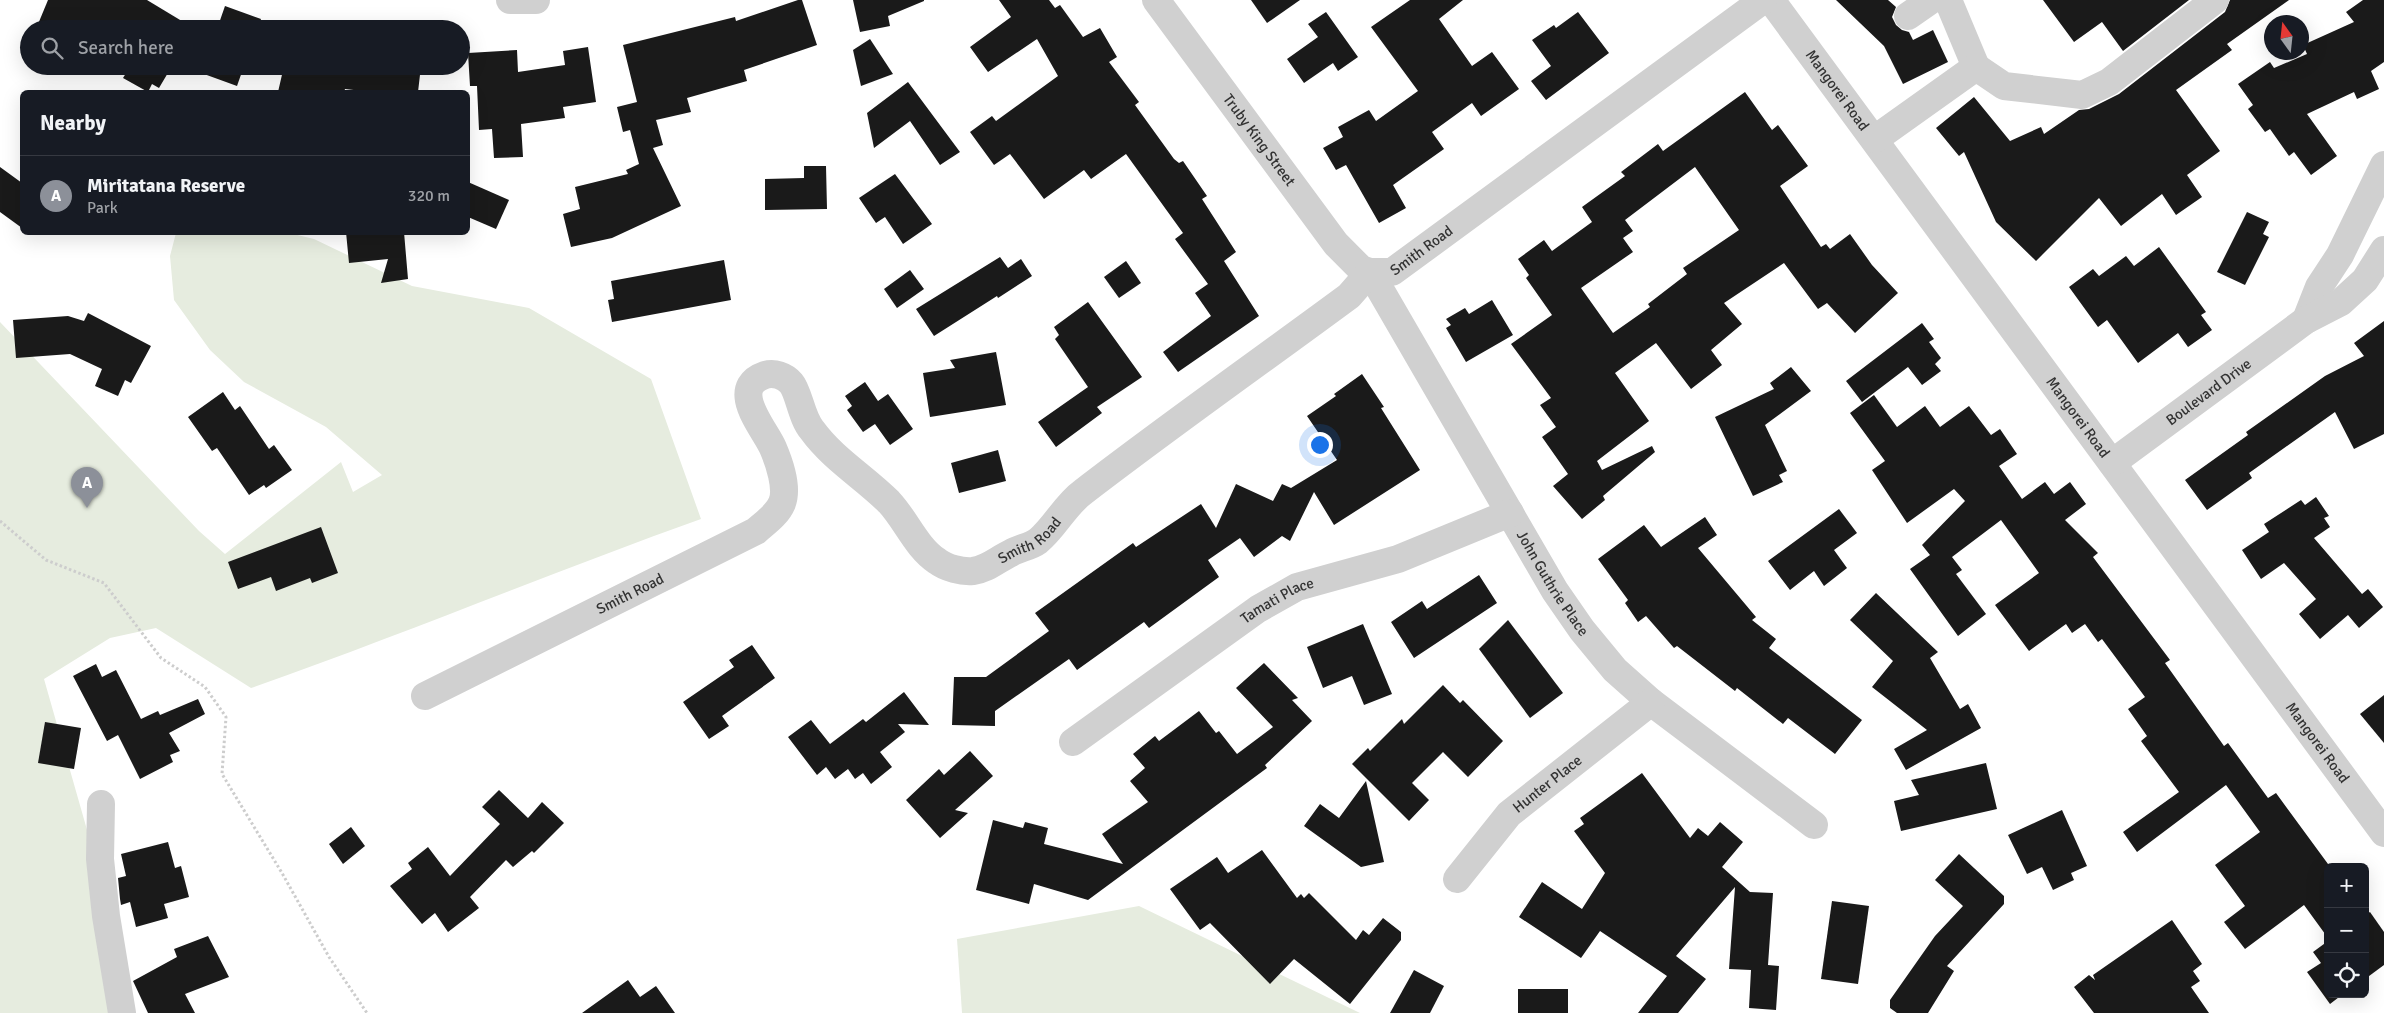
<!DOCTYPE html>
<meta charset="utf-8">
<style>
:root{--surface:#171b24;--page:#242831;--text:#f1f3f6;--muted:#9ea1a6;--line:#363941;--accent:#8c9099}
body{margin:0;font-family:Signika,sans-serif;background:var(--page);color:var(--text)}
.controls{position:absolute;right:15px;bottom:15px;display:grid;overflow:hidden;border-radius:8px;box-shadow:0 5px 20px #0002}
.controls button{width:45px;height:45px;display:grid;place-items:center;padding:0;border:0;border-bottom:1px solid var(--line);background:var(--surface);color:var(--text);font:25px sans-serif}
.compass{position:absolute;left:2264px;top:15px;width:45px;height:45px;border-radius:50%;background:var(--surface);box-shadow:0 5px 20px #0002;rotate:345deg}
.you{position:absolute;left:1319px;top:444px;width:18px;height:18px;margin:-12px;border:4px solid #fff;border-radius:50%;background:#1a73e8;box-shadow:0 0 0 8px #1a73e833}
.badge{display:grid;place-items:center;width:32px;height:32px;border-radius:50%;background:var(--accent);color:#fff;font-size:16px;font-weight:700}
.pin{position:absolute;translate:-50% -41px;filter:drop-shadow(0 1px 2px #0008)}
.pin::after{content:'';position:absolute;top:26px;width:18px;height:15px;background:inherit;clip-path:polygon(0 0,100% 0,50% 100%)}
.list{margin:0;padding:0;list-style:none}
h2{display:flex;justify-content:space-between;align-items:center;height:65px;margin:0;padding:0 20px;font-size:21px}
h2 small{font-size:16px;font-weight:400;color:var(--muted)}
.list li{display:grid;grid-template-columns:32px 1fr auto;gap:15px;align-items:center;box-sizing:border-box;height:80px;padding:0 20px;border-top:1px solid var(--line)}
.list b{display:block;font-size:19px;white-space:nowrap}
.list p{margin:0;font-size:16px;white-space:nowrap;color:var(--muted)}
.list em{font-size:16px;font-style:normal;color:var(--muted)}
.icon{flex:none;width:28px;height:28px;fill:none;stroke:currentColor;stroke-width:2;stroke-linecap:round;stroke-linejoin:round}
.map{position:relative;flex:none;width:2384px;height:1013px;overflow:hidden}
.search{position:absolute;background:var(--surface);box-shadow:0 5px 20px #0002;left:20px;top:20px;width:450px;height:55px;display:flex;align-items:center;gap:12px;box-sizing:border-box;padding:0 18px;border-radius:28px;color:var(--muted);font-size:19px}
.panel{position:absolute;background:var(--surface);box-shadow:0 5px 20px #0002;left:20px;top:90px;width:450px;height:145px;border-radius:8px}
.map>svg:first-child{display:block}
.green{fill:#e6ecdf}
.building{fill:#1a1a1a;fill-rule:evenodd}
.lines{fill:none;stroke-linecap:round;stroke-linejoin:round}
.path{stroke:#cdcdcd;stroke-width:3;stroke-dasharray:2.5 2.5;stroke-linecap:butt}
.minor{stroke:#d0d0d0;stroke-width:28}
.labels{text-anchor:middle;stroke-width:5;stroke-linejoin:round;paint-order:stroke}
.street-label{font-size:15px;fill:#333;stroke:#fff}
</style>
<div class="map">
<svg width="2384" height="1013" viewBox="0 0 2384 1013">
<rect width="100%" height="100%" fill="#fff"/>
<g class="green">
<path d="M285,232L314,239L412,286L529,308L651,379L701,519C550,573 402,635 251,688L156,628L110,638L44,679L111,914L133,1013H0V322L199,531L225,554L341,462L353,492L382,475L326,427L244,382L210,350L174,300L170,256L176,233Z"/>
<path d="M1139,906L1360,1013H962L957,939Z"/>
</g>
<g class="building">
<path d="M48,0H147L195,29H36Z"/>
<path d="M798,0H802L817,45L744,70L747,81L687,98L691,112L656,120L663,145L653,148L681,206L612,238L571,247L563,214L580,209L575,187L628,174L626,170L639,164L630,130L623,132L617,107L637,102L623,45L735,17L736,21Z"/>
<path d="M853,0H924V1L888,16L890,26L860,32Z"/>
<path d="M999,0H1049L1055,8L1060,5L1083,37L1100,28L1117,57L1109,62L1139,102L1135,105L1174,159L1179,163L1183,161L1207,196L1202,199L1236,252L1224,261L1259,316L1178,372L1163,352L1211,316L1195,293L1208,284L1175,239L1183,233L1126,154L1091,179L1084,170L1044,199L1010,154L994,165L970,132L992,116L996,121L1058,76L1037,39L988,72L970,47L1011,17Z"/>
<path d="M1251,0H1300L1267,23Z"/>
<path d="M1410,0H1463L1439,19L1472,66L1492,52L1519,89L1481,116L1472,103L1432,132L1444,149L1393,185L1406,208L1379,223L1346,165L1336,170L1323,148L1343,137L1338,127L1369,110L1376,121L1418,91L1371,27Z"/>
<path d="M1836,0H1888L1896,7L1892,17L1896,25L1902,30L1909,32L1913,40L1933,30L1948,62L1903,84L1884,46Z"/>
<path d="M2043,0H2189L2123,51L2102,22L2074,42Z"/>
<path d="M2230,0H2289L2227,44L2232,50L2176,90L2220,151L2187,175L2202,197L2176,215L2162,194L2121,226L2099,198L2036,261L1996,222L1964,152L1959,156L1936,128L1974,97L2010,141L2041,127L2044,134L2079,110L2089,109L2119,94L2225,12Z"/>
<path d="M2363,0H2384V62L2371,71L2379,89L2357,99L2354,92L2307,114L2337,156L2311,175L2294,152L2289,156L2270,129L2265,132L2248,109L2253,105L2238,84L2270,62L2274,68L2307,54L2303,45L2354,22L2346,12Z"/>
<path d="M225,6L261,19L257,29H217Z"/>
<path d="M1326,12L1358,57L1338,71L1333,63L1304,83L1287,59L1318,37L1308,24Z"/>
<path d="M1578,12L1609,53L1546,100L1531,81L1551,66L1532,40L1554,25L1556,28Z"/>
<path d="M870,39L893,74L861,86L853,50Z"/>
<path d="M588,47L596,102L563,107L565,118L521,124L523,157L494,158L492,129L479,130L477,86H470L468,53L517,50L518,72L565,65L563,51Z"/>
<path d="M121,66H172L159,88L152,84L148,92L123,78L128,70Z"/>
<path d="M182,66H244L237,86Z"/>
<path d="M284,66H421L418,92H371L345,89L344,92H278Z"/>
<path d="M908,82L960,152L940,165L910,121L874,148L867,113Z"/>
<path d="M1745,92L1772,130L1778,125L1808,166L1780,186L1821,247L1826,244L1830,249L1850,234L1872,265L1898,293L1855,333L1827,303L1818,309L1784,263L1724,303L1742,324L1711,350L1722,365L1691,389L1656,343L1615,373L1649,421L1597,461L1602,470L1652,446L1655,452L1603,496L1605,500L1582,519L1553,486L1568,474L1542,437L1556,427L1540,405L1551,398L1511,344L1552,315L1526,278L1529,275L1518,259L1544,240L1552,251L1592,222L1582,207L1625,176L1621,172L1658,144L1663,151ZM1695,167L1739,230L1683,268L1687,274L1648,304L1650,307L1613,333L1581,288L1633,252L1623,238L1633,231L1625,220Z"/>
<path d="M804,166H826L827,209L765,210V179L804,178Z"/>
<path d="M0,167L22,183V228L0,212Z"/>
<path d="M895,174L932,224L903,244L885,217L876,223L859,198Z"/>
<path d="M468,182L509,200L496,229L468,217Z"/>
<path d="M2247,212L2269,222L2263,234L2269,237L2245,285L2217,272Z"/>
<path d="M346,232H404L408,279L381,283L388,259L349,263Z"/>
<path d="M2159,247L2206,312L2201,315L2212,330L2188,347L2178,333L2138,363L2107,320L2098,327L2069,287L2093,269L2099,276L2126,256L2134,266Z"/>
<path d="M1000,257L1008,268L1021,259L1032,276L998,298L997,296L934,336L916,309Z"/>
<path d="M724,260L731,300L612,322L608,300L614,299L611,281Z"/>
<path d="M1126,261L1141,283L1119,298L1104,277Z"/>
<path d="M910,270L924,289L897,308L884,289Z"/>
<path d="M1492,300L1513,335L1466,362L1446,328L1451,325L1446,319L1465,308L1469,314Z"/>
<path d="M1088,302L1142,377L1097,407L1102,413L1056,447L1038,422L1088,387L1055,339L1059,335L1054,327Z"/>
<path d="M88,313L151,346L131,383L125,380L118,396L95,386L102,369L70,354L16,358L13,320L68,316L84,321Z"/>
<path d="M2384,321V434L2354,449L2335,412L2249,473L2252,478L2207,510L2185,480L2248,435L2246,432L2325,376L2364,356L2354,343Z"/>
<path d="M1922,323L1934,339L1929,342L1941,358L1935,364L1941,371L1922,385L1908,367L1862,402L1846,381Z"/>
<path d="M996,352L1006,405L930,417L923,373L955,368L950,360Z"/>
<path d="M1791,367L1811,391L1765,425L1787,471L1779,475L1783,482L1753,496L1715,417L1774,389L1770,383Z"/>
<path d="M1362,374L1384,407L1381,408L1420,470L1334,525L1314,492L1290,541L1282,536L1254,557L1240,538L1208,560L1219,577L1149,628L1144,622L1077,670L1069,659L995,711V726L952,725L954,677H986L1049,631L1035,613L1133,543L1136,547L1201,504L1216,528L1236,484L1273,501L1282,484L1291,488L1337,460L1307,416L1336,396L1334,394Z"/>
<path d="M865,382L878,401L888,394L913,429L890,445L875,424L863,432L847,410L852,406L845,396Z"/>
<path d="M223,392L235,410L240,406L269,449L274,445L292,470L266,488L264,485L249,495L217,448L212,451L188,417Z"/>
<path d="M1874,395L1897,427L1925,406L1940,427L1969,406L1991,435L2000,429L2017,454L1999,466L2022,499L2045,482L2054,494L2070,482L2086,504L2065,520L2098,553L2093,557L2170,660L2165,663L2224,746L2228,743L2268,798L2276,793L2328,864V938L2304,905L2245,949L2224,922L2245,906L2215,865L2260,832L2226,785L2137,852L2123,832L2179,792L2141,741L2147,736L2128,709L2145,697L2102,639L2098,642L2085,624L2072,633L2066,624L2029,651L1995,605L2039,573L2001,520L1952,557L1962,570L1956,574L1986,614L1958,636L1910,569L1930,555L1922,545L1965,501L1954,489L1907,523L1872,470L1885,461L1850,413Z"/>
<path d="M998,450L1006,481L959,493L951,463Z"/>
<path d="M2316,497L2329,516L2324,518L2330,527L2314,538L2362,594L2368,589L2383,607L2359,628L2348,615L2320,639L2299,614L2316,599L2284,563L2261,579L2242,550L2269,532L2264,524L2301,500L2305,505Z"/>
<path d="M1839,509L1857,533L1834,550L1847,568L1824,586L1814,571L1790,590L1768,561Z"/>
<path d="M1705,517L1717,535L1698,548L1756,617L1752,620L1776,639L1769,648L1862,720L1835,754L1788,718L1783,724L1737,688L1735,691L1677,646L1674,648L1646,616L1638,622L1625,603L1628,600L1598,559L1644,525L1661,547Z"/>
<path d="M321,527L338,573L312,583L310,578L276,591L271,577L238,589L228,562Z"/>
<path d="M1479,575L1497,603L1414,658L1391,622L1422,601L1427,609Z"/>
<path d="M1876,593L1938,652L1930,658L1960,709L1968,704L1981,728L1906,770L1894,749L1927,730L1872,687L1893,661L1850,620Z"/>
<path d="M1508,620L1563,693L1530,718L1479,649Z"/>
<path d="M1363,624L1392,694L1364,705L1352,676L1323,688L1307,647Z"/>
<path d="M752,645L775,678L722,716L729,726L709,739L683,702L734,667L729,660Z"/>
<path d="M1264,663L1298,698L1292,700L1312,721L1265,765L1267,768L1088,900L1034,884L1029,904L976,890L993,820L1023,828L1025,822L1048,828L1044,844L1123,864L1102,834L1148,802L1130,781L1145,768L1133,754L1155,736L1159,741L1199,711L1216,733L1219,731L1237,754L1273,727L1236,688Z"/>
<path d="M96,664L102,677L116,670L141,719L158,711L160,715L198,699L205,714L169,733L180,751L170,755L173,762L140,779L118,735L107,741L73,676Z"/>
<path d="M1443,685L1460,703L1463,700L1503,741L1468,777L1443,752L1412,783L1429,800L1409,821L1352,764L1368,748L1370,751L1402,719L1404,724Z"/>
<path d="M904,692L929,725L898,724L905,732L880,752L892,767L871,784L863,773L855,779L848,769L835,779L826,767L817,775L788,737L811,720L830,744L863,719L866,722Z"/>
<path d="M2384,695V743L2360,714Z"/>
<path d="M45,722L81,728L74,769L38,763Z"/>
<path d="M970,751L993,776L955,810L968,813L940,838L906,800L939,769L944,775Z"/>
<path d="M1986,763L1997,809L1901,831L1894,801L1919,795L1911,780Z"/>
<path d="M1642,773L1690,838L1698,828L1708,836L1720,822L1743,842L1722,867L1750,892L1773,893L1768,965L1779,966L1776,1010L1749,1008L1751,970L1729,969L1735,887L1676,956L1706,979L1678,1013H1638L1667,976L1600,931L1581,958L1519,917L1542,882L1582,909L1605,873L1574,831L1584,824L1580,818Z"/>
<path d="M1366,781L1384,862L1361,867L1304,826L1320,804L1339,818Z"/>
<path d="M499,790L528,818L542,802L564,823L534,853L532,851L513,867L506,860L470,897L479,908L448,932L435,913L422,924L390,886L412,869L408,863L428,847L450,876L500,824L482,807Z"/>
<path d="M2062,810L2087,866L2071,873L2074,880L2053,890L2042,867L2027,874L2008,835Z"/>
<path d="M351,827L365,846L343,864L329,844Z"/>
<path d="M168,842L175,868L181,866L189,897L164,904L168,918L136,927L130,902L121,905L120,899L118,878L126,876L121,854Z"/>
<path d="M1262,850L1297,898L1301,894L1304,898L1309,893L1356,940L1363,930L1369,935L1383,918L1401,932V940L1350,1004L1294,959L1270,984L1210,923L1200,930L1170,889L1217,857L1228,873Z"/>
<path d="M1959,854L2004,896V904L1947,966L1954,971L1928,1013H1897L1890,1008V1000L1935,936L1963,906L1935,880Z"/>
<path d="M1832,901L1869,906L1858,984L1821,979Z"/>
<path d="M2370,912L2384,932V965L2365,979V915Z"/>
<path d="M2172,920L2202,964L2193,971L2200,981L2191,987L2209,1013H2094L2074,987L2089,975L2095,980L2093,975Z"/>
<path d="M208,936L229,977L185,994L195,1013H148L133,981L177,957L174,949Z"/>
<path d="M2328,941V994H2343L2330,1004L2307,972L2321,963L2313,952Z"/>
<path d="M1414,970L1444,986L1430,1013H1390Z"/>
<path d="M628,980L640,997L656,986L675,1013H582Z"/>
<rect x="1518" y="989" width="50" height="24"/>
</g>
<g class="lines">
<path class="path" d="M0,521L46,560L104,583L161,658L205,687L226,717L222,774L282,873L329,957L367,1013"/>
<g class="minor">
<path d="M510,0H536"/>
<path id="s1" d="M1156,0L1336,244L1361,269L1370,272L1555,591L1582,630L1615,670L1651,702L1814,825"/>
<path id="s2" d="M1771,0L2384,833"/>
<path d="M1948,0L1976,67"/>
<path d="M1908,16L1931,0"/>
<path d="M1875,139L1976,67L2004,86L2082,95L2109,82L2215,0"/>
<path d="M2306,320L2319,287L2340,255L2384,165"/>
<path id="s3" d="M2112,463L2306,320L2341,302L2365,280L2384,250"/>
<path id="s4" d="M425,696L756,531C765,523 777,515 782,503C788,488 779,462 773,448C765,429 727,388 765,375C774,372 785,376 791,383C799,392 801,417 812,430C833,459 864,477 889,502C906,520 916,547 937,561C946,568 962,572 973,571C988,569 998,559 1011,553C1019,548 1030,547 1038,541C1055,527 1065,505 1083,492C1170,425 1261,361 1349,296L1370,272H1392L1763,0"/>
<path id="s5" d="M1073,742L1258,609L1297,587L1398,559L1510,513"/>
<path d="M101,804L100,859L106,916L122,1013"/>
<path id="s6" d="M1457,879L1509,814L1651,702"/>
</g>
</g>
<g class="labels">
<g class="street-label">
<text dy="5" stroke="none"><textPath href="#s2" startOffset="112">Mangorei Road</textPath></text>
<text dy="5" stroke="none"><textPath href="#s1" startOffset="174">Truby King Street</textPath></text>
<text dy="5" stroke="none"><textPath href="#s4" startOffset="1412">Smith Road</textPath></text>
<text dy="5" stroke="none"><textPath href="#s3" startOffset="120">Boulevard Drive</textPath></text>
<text dy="5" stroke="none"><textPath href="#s2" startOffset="518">Mangorei Road</textPath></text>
<text dy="5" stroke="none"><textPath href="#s4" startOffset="918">Smith Road</textPath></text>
<text dy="5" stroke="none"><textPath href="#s1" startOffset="709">John Guthrie Place</textPath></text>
<text dy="5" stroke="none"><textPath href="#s4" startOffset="229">Smith Road</textPath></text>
<text dy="5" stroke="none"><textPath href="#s5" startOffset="249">Tamati Place</textPath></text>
<text dy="5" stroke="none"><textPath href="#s2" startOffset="922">Mangorei Road</textPath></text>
<text dy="5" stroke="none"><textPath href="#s6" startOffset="132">Hunter Place</textPath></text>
</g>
</g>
</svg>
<div class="controls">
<button>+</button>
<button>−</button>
<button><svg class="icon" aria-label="locate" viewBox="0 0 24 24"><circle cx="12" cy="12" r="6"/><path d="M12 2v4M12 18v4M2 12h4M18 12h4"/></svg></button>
</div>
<svg class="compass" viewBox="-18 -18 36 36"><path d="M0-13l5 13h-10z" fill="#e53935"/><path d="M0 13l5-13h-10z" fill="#9ea1a6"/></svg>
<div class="you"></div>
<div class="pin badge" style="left:87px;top:508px">A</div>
<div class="search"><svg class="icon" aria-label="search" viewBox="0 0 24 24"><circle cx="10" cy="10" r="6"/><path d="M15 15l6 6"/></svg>Search here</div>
<section class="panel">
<h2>Nearby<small></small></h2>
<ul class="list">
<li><span class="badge">A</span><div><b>Miritatana Reserve</b><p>Park</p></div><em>320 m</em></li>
</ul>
</section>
</div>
